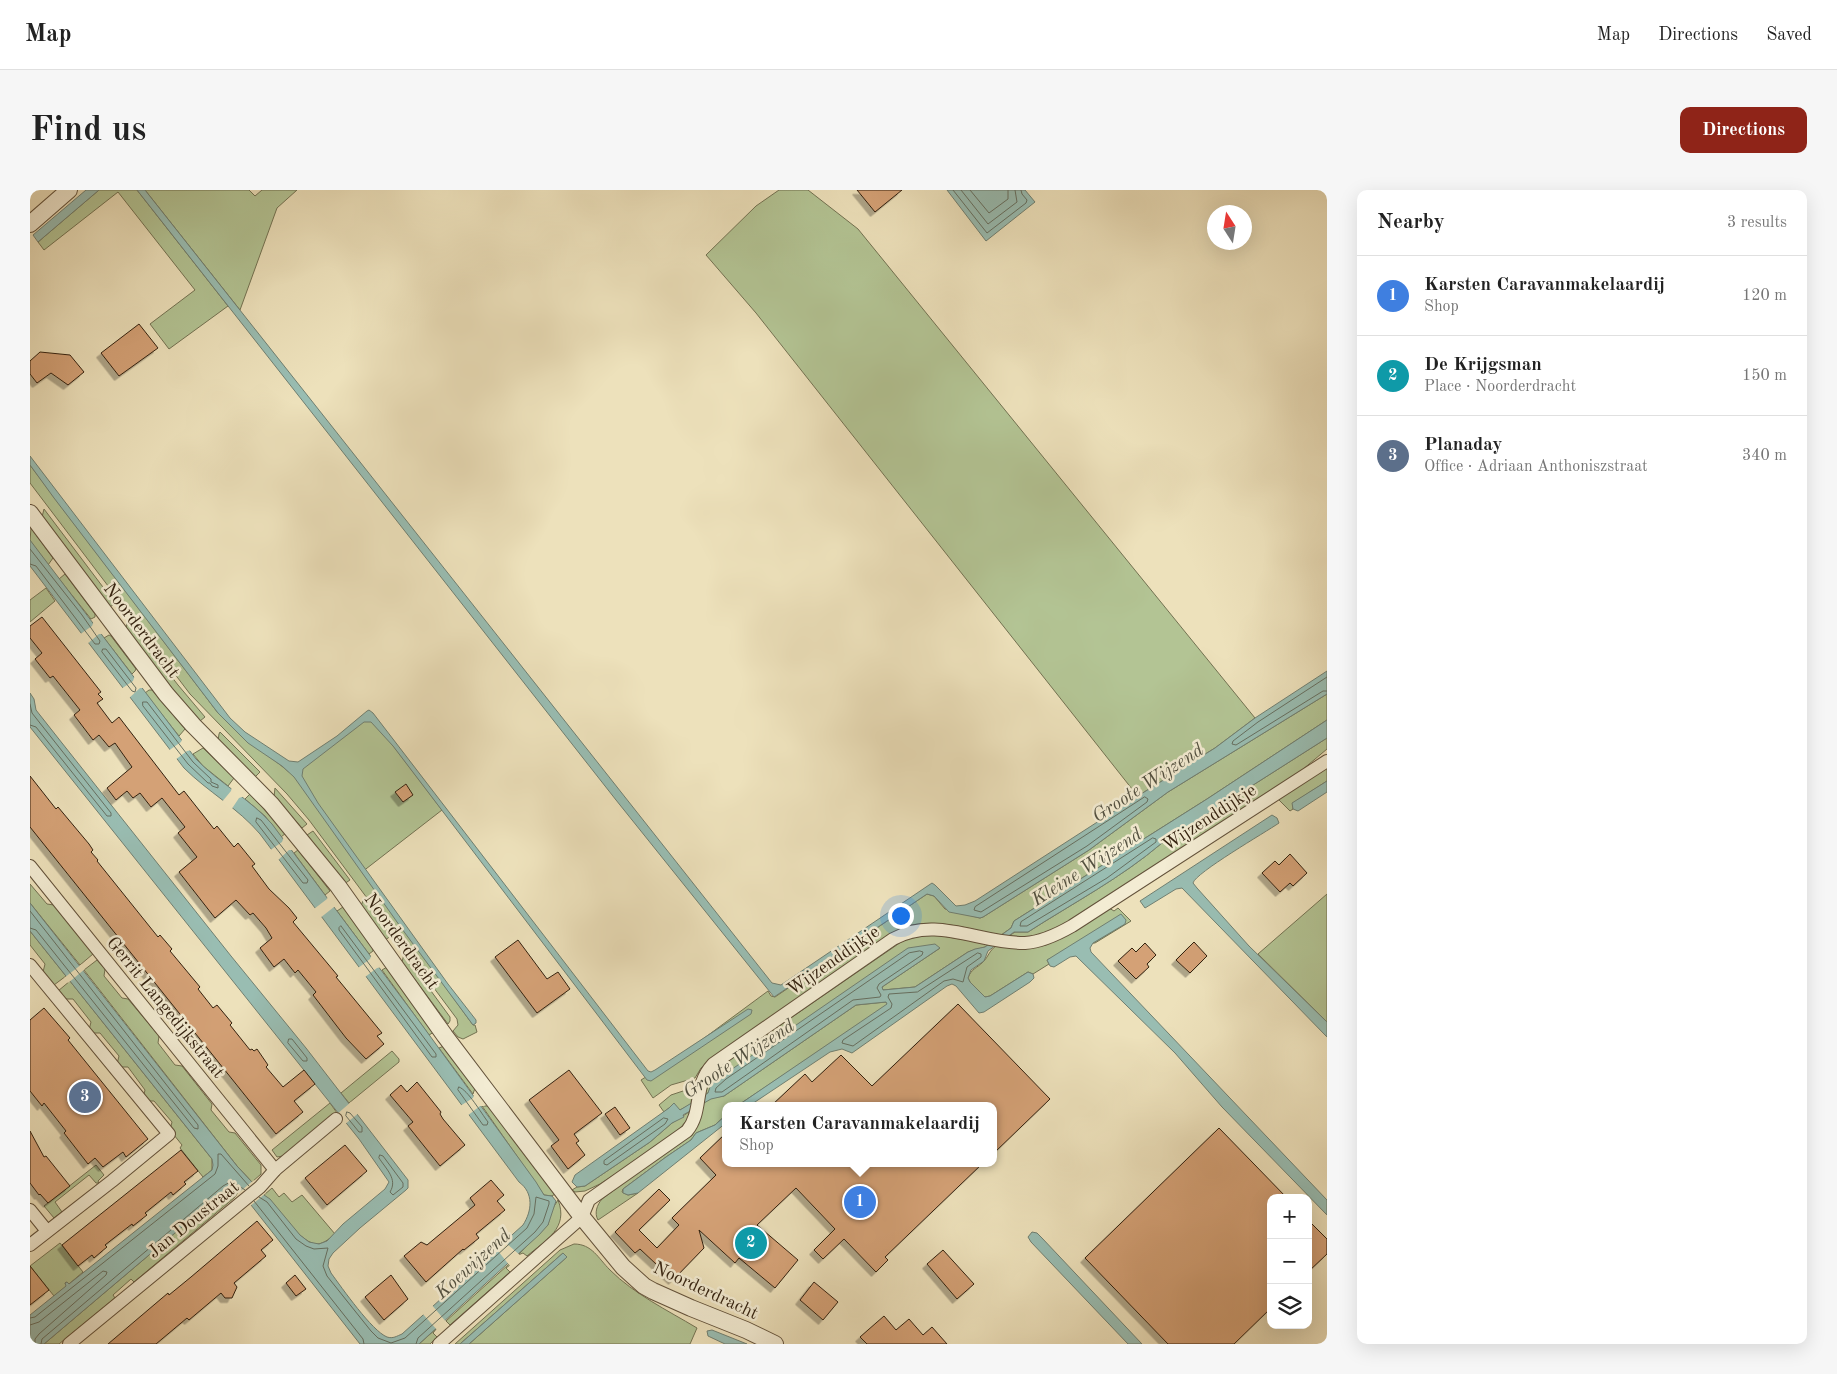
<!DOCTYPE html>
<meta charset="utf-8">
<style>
:root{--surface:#fff;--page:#f6f6f6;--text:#222;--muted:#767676;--line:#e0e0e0;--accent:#8f2418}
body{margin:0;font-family:"Old Standard TT",serif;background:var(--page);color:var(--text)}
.controls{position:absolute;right:15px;bottom:15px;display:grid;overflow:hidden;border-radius:10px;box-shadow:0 5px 20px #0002}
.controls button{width:45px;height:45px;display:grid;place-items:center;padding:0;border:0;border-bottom:1px solid var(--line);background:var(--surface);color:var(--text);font:25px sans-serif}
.compass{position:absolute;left:1177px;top:15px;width:45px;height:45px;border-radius:50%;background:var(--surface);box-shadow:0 5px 20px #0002;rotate:348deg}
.you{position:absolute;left:870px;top:725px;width:18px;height:18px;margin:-12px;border:4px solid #fff;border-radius:50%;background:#1a73e8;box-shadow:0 0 0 8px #1a73e833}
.badge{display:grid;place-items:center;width:32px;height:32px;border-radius:50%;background:var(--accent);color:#fff;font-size:16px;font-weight:700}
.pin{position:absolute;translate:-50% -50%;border:2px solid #fff;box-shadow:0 1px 5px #0006}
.popup{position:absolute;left:692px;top:912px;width:275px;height:65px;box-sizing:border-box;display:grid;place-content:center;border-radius:10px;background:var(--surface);filter:drop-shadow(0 1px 4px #0005);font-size:16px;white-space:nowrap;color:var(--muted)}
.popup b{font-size:19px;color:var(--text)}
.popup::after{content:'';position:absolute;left:50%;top:100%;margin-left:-10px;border:10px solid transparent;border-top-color:var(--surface)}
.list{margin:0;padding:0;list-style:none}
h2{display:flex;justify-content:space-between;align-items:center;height:65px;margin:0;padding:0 20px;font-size:21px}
h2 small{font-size:16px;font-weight:400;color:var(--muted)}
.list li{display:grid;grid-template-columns:32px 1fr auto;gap:15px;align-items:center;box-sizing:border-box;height:80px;padding:0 20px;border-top:1px solid var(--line)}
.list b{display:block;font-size:19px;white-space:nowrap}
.list p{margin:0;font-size:16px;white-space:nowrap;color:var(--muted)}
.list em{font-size:16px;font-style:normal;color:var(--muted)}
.icon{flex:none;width:28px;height:28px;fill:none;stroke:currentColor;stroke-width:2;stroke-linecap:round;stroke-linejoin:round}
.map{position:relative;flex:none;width:1297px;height:1154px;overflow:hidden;border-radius:10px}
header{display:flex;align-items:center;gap:30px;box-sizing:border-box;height:70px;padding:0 25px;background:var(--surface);border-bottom:1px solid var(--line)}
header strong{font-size:24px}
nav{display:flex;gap:28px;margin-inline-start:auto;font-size:18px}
.intro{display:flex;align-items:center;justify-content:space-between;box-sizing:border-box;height:120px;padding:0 30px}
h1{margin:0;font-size:35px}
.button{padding:12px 22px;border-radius:10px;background:var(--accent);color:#fff;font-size:18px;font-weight:700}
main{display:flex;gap:30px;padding:0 30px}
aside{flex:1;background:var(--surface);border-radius:10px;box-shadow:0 5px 20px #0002}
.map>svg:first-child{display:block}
.green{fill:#b3c494;stroke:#737252}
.water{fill:#99bdb2;stroke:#707f71}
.pier{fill:#ede1bb}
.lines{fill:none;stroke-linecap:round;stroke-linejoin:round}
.shore{stroke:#666f60;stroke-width:1}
.building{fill:#d4a176;stroke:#33210f;filter:url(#shadow)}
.minor-casing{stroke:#62513a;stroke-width:14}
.tertiary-casing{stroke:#62513a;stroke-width:18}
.minor{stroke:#f3ecd3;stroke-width:12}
.tertiary{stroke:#f3ecd3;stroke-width:16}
.labels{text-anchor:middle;stroke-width:5;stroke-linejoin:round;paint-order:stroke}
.street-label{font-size:18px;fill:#33210f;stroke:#f3ecd3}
.water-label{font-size:19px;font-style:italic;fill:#525040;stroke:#f3ecd3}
</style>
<header>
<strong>Map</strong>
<nav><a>Map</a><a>Directions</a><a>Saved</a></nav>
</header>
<div class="intro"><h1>Find us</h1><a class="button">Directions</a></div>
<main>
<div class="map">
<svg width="1297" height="1154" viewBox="0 0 1297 1154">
<defs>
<filter id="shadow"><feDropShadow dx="-4.5" dy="4.5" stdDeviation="0" flood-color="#0004"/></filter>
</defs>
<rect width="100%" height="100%" fill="#ede1bb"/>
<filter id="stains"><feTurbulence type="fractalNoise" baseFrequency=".004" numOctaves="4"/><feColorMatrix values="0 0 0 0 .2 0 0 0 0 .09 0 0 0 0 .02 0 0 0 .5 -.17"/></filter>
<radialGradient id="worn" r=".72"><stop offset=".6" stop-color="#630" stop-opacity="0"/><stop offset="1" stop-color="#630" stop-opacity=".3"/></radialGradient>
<g class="green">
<path d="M69,0H107L198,116L139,159L120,134L165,100L88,2L14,60L8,52Z"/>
<path d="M115,0H219L225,6L232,0H267L247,18L210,120Z"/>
<path d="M749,0H778L828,39L1225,528L1185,558L1103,609L1104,605L1102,599L726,123L676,65L726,16Z"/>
<path d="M0,275L188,523C210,546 235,562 259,582L340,525L412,620L332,682L443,835H445L447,842L433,849L428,847L423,841L428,835L427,829L279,630L257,604L160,504L0,293Z"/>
<path d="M14,319L85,413L79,418L12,327Z"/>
<path d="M1,338L23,368L18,375L0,351Z"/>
<path d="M35,384L65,424V427L61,429L29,389Z"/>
<path d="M16,398L25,411L0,432V410Z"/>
<path d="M99,432L148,495L175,527L170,531L145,502L96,440L97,433Z"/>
<path d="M79,445L81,446L106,479L105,481L102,484L74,448Z"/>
<path d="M119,500H122L155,539L149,546L115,503Z"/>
<path d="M1297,504V530L1177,609L984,731L981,738L971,745C941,740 908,728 877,736L693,860L671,878L665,888L641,895L623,908L611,890L654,863L738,801L741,806L745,807L897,704L904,706L915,719L950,728L953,727L1059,660L1138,602Z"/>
<path d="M190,542L230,582L225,587L188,551L189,544Z"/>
<path d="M1297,548V559L1272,580L1032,737L1002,747L979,746L985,742H998C1043,713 1091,688 1132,653Z"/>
<path d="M173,558L204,588L198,596L173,576L163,564Z"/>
<path d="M1297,577V591L1263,613V619L1260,621L1248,609Z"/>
<path d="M245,598L277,634L272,638L244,607Z"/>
<path d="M220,604L256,643L251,647L235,626L215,609Z"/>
<path d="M283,641L320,690L314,694L277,645Z"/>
<path d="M268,660L300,701L295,705L264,663Z"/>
<path d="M0,694L17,714L24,715L63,764L50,775L0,713Z"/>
<path d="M1297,704V832L1228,764Z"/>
<path d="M334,708L361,746L355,750L331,716Z"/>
<path d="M313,717L343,758V761L339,764L307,721Z"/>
<path d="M1079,718L1084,721L1088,718L1101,731L1065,753H1063L1095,734L1017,770L1019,774L1003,784L998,782L960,806L955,807L940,792L938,788C941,779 947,778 953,772C959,766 958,762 967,755L993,759L1016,755Z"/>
<path d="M0,741L36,786L24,795L13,782L15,774L0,755Z"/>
<path d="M900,744L960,754L955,757L938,762L885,797L853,800L852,797L910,758L730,860L682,894L678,903L674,906L679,890L685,880L874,750Z"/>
<path d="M374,764L420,827V831L418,834L372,772Z"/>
<path d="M67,770L75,779L74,786L92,808L98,809L129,846L128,853L145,875L152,876L182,914L181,920L199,942L205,943L231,975V984L222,992L207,976L54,780Z"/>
<path d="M357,777L404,842L399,845L352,780Z"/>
<path d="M40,791L182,969V980L173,987L150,958L152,955L140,940L142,932L124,911H116L113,908L115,900L98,877H90L87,874L89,866L70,843H62L59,840L61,832L43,809H35L28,801Z"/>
<path d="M856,812L858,815L707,916H696V925L685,935L666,943L661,950L636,967L593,999L592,1002L598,1005L608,1003L568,1030C564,1023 567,1015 572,1009L653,949L672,914L681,908L694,906L826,815Z"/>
<path d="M414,856L445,898L443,904L409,858Z"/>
<path d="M362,861L369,869V872L319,913L311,903Z"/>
<path d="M653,901L662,905L661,914L650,920L639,918L634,922L629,915L641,905Z"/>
<path d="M300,913L307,923L253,966L247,967L242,960Z"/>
<path d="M452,916H459L525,1004L522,1006L514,1005Z"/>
<path d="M659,922V927L652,936L637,950L570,994L555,1001L545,1002L542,1000L547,997L555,996L620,952L642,933Z"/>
<path d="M66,975L74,985L68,991L69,993H66L59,985L25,1012L32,1022L24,1028L14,1016Z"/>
<path d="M201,996L208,1003L204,1008L104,1092L101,1089L83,1105L85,1108L29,1154H14L191,1004L193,1006L195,1001Z"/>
<path d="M242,998L249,1007L254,1003L262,1012L272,1005L305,1044C300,1048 295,1053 288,1054C273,1056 244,1017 234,1005Z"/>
<path d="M528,1010C539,1038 516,1050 497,1066L493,1063L488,1065L518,1035L521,1021Z"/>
<path d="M30,1053L53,1082L39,1094L36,1092L35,1093L37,1096L24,1106L0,1076Z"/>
<path d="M544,1054C562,1054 568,1068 580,1080C604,1104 637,1120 667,1138L660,1154H439L537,1067L533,1063L430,1154H425L530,1060Z"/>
<path d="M479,1074L480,1075L476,1078L480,1082L420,1135L416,1131Z"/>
<path d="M407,1138L403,1143L407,1147L400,1154H389Z"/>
</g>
<g class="water">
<path d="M56,0H69L8,52L3,45Z"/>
<path d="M107,0H115L742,793L751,795L899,695L902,693L905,695L926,716L935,715L945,711L1103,609L1185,558L1225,528L1297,481V504L1138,602L1059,660L953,727L950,728L919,722L904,706L897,704L744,807L586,610Z"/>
<path d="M917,0H995L1005,12L956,51Z"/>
<path d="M0,266L200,528L215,542L259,571L268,572L307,546L337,521L339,520L343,523L618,881L621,882L625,880L718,819L722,820L721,824L621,891L617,890L363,556L341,532H334L273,579L272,586L288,613L418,794L446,830V833L443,835L372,739L264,587L252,576L218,553L188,523L24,308L0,275Z"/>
<path d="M0,350L166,569C189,593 220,609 242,634L392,835L506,992L514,1005L522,1006L526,1011L518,1035L509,1045L389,1154H330L221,1015L210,1002L208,1003L201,996L195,1000L197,1003L194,1006L191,1004L14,1154H0V1125L36,1096L35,1093L37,1092L39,1094L182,980L183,975L182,969L0,741V713L207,976L234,1005L240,1009L270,1045L279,1052L289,1054L297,1051L313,1034L355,999L359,992L329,949L297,909L0,537V503L4,509L6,520L32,553L201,766L276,858L378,990V998L376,1000L330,1038L303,1063L299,1069L298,1076L301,1083C312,1098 342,1141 357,1147C363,1149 367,1146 372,1144L493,1035C502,1021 504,1003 489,992L230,644C208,618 178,602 154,578L0,376Z"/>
<path d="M1297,530V548L1132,653C1091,688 1043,713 998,742H984L958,761L954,771L941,780L938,788L940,792L955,807L960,806L998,782L1003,784L1004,788L1000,792L954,822L949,823L926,796L922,794L917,796L822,863L812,859L800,862L719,916H707L857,814L856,812L826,815L694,906L681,909L653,925L654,927L642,933L620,952L555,996L547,997L542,992L545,985L639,918L644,913L650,920L678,903L681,894L692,886L878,758L905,754L910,758L852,797L853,800L885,797L938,762L945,759L955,757L981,738L984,731L1177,609Z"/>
<path d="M1297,591V602L1268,621L1263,619L1262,613Z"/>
<path d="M1242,625L1247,628L1249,633C1236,642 1165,683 1163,693L1167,698L1219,756L1297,832V847L1152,698L1146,699L1115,718L1110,711Z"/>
<path d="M1091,724L1096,730L1095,734L1063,753L1060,758L1061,762L1297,1010V1025L1192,917L1145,863L1046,766L1040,767L1024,777L1020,776L1017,770Z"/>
<path d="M696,925V933L608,1003L598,1005L593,1003V999L636,967L661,950L666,943L685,935Z"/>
<path d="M1002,1042L1007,1043L1012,1048L1112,1154H1098L1001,1052L998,1047Z"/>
<path d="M533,1063L537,1067L439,1154H430Z"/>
<path d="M682,1140L717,1154H695L678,1146L677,1141Z"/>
</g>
<g class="pier">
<path d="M64,431L73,444H69L57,454L49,445L62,436Z"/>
<path d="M105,485L116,498H110L98,509L91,499L103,491Z"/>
<path d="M153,547L163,560L157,561L145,570L138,561L151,552Z"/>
<path d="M202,596L215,606L209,608L201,620L191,613L201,601Z"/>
<path d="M254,647L265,660H259L247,671L239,661L252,652Z"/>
<path d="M298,706L307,717H304L290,728L284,719L297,709Z"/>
<path d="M342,764L352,777L347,778L335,787L328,778L340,769Z"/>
<path d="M52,774L55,779L38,793L34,788Z"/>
<path d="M445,902L455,916H450L437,926L430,916L443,908Z"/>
<path d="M321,912L330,922L314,935L306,925Z"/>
<path d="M224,990L236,1003L219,1017L207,1004Z"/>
<path d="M475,1047L477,1054L491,1066L480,1076L468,1061L461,1060Z"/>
<path d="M401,1114L417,1133L408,1141L392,1123Z"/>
</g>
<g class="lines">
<g class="shore">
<path d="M923,0L957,43L996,13L997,10L992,4L991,0"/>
<path d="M931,0L958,34L987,12L985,0"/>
<path d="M940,0L959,23L978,9V0"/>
<path d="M0,359L52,425L70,451L69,454H65L6,376L0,374"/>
<path d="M73,459H76L106,498L105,502L102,501L72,462Z"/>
<path d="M1297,487L1228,532L1203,551L1202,554L1206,555L1293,501H1297"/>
<path d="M113,512H117L163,572L181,589V592L188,595V598L182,596L180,593H178L158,574L113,516Z"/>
<path d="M0,514L2,523L81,623V626H77L6,537L0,535"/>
<path d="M1115,607L1118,609L1117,612L1057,656L951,722L944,720L945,717Z"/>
<path d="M227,628L231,630L278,690L277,693H273L226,632Z"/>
<path d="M1123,648L1126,649V652L1077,688L997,736H990L991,732Z"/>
<path d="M0,721L168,935V939L164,938L6,740L0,738"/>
<path d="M311,736L406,864V867H402L309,740V738Z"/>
<path d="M890,761L893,762L892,765L849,794L847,798L851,805L850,807L823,810L692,902H685L686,898L696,889L879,763Z"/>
<path d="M948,763L951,764V767L937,777L933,792L923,789L914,791L823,856L812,853L813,850L861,818L862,814L858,807L859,804L887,802Z"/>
<path d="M259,849H262L277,868V871H273L258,853Z"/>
<path d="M429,897C438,900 451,923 458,932L457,935H453L428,900Z"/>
<path d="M317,922L320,923L332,937V942H329L316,926Z"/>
<path d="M634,928L638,929L635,934L577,975L574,974V971Z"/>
<path d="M350,965L353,966L373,993V997L363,1005L360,1002C368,989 356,979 349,968Z"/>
<path d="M229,1007L237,1012L266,1049L276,1056L284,1059L298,1058L293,1076L297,1086L341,1141L348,1148L361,1153L375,1148L497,1038L504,1024L506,1007L519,1011V1014L513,1032L505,1042L388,1148L386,1154"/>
<path d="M224,1011L333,1149L334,1154"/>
<path d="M0,1128L5,1127L185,984L188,976V964H191L219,996"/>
<path d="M0,1135L9,1132L73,1081L77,1082L76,1085L9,1144L5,1149V1154"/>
<path d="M11,1154L12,1149L193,996L202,991L215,1000"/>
</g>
</g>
<g class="building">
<path d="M827,0H872L845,22Z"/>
<path d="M109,134L128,158L89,186L71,163Z"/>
<path d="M10,162L40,165L54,182L38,195L21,183L7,193L0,184V171Z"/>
<path d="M12,427L71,502L68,504L73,509L67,513L82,533L89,527L149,605L154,601L184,639L187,636L204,657L208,653L225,674L222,676L239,699L259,718L267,728L263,732L308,786L306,787L352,843L347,846L354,854L336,869L316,848L283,805L286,802L268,780L265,783L254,769L244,777L230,758L242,748L236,738L223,723L220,725L206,710L185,728L149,682L167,667L148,643L155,637L132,608L121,617L110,603L103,608L97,601L86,610L77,598L102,577L85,553L79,557L69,545L63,550L44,525L50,520L23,486L20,488L5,469L12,463L0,448V436Z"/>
<path d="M0,586L26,619L28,617L59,654L63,660L61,662L68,670L67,671L128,747L130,745L142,759L140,761L170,797L168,799L183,818L187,815L202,833L200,835L220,860L222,859L224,861L227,859L238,875L236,877L253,897L274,880L285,894L264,911L273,922L246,944L0,637Z"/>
<path d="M376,594L383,605L373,612L365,602Z"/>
<path d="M1260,664L1277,683L1263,696L1260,693L1250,702L1232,683L1245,671L1249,675Z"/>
<path d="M488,750L517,789L528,782L540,799L507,823L465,767Z"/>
<path d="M1164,752L1177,766L1160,783L1146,770Z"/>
<path d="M1115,753L1126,765L1117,774L1119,777L1106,789L1088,771L1102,758L1106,762Z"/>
<path d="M928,814L1020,909L964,963V916H741L775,884L782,892L811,865L842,896Z"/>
<path d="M14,818L40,848L38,850L118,949L96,967L93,962L73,977L65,968L58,974L34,943L36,941L14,913L12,916L0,901V830Z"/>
<path d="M539,880L572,923L544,944L549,951L546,953L555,965L538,979L521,956L529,950L499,910Z"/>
<path d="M387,892L411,922L410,924L413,929L435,955L410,976L378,936L383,932L360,905L371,895L377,902Z"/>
<path d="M585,917L600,938L590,945L575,924Z"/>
<path d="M1189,938L1257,1008H1241V1118L1204,1154H1138L1055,1068Z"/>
<path d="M0,941L14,967L16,966L40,996L18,1013L10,1004L9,1005L0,993Z"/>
<path d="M696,943V973H953L855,1067L858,1070L846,1082L814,1049L793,1069L784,1060L805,1039L766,998L727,1035L768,1070L745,1098L709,1068L705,1073L669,1040L674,1058L643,1090L610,1059L605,1063L585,1042L629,999L640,1010L609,1040L627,1058L649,1035L642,1028L686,985L670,968Z"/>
<path d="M315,955L337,981L297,1015L275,988Z"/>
<path d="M151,960L168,981L154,992L156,994L143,1005L141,1002L115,1023L117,1025L103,1036L102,1034L75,1055L77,1057L71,1062L64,1068L62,1065L48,1076L32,1055Z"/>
<path d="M461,990L474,1005L467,1011L475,1020L446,1044L449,1048L434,1060L433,1059L396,1092L374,1066L391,1052L397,1055L445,1015L440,1008Z"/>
<path d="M1278,1030L1297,1049V1064L1278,1082Z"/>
<path d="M227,1031L243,1050L231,1060L236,1066L204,1093L207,1097L202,1108H195L191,1103L159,1130L157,1128L126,1154H78L138,1103L139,1105L161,1087Z"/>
<path d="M913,1060L944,1094L927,1109L897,1074Z"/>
<path d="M0,1076L19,1100L0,1115Z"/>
<path d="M265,1085L276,1099L266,1106L256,1093Z"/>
<path d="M361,1085L378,1109L354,1130L335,1107Z"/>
<path d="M784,1092L808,1112L793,1130L770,1110Z"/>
<path d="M854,1126L866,1140L879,1129L893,1145L902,1137L917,1154H837L830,1147Z"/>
</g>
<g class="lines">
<g class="minor-casing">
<g id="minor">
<path d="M0,676L245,980"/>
<path d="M0,775L139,944L82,991L0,1055"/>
<path d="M0,1020L17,1041"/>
<path d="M39,1154L230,997L245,980L306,929"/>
<path d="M409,1154L552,1027L559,1010L657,941C674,920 662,897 683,874L863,749C906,725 950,754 995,753C1012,752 1028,744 1042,736L1297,571"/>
</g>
</g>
<g class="tertiary-casing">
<g id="tertiary">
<path d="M0,34L39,0"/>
<path d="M0,323L136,504L163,535L241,614L308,696L415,846L552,1027L593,1077L614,1096L623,1101L661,1118L716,1140L745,1154"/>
</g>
</g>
<use href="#minor" class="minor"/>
<use href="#tertiary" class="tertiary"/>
</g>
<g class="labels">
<g class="street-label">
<text transform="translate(112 440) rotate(53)" y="6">Noorderdracht</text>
<text transform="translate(1179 627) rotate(-33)" y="6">Wijzenddijkje</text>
<text transform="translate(372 751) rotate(54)" y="6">Noorderdracht</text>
<text transform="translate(803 770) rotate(-35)" y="6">Wijzenddijkje</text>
<text transform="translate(136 817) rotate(51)" y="6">Gerrit Langedijkstraat</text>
<text transform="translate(163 1029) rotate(-39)" y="6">Jan Doustraat</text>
<text transform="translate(676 1100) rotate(25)" y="6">Noorderdracht</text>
</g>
<g class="water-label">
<text transform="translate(1117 592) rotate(-33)" y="7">Groote Wijzend</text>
<text transform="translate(1056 676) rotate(-33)" y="7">Kleine Wijzend</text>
<text transform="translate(708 868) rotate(-33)" y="7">Groote Wijzend</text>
<text transform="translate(442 1073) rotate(-42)" y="7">Koewijzend</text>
</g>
</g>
<rect width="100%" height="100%" filter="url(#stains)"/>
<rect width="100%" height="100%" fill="url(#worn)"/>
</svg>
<div class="controls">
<button>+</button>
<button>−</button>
<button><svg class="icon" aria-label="layers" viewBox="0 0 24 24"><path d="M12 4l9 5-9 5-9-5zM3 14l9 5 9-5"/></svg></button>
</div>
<svg class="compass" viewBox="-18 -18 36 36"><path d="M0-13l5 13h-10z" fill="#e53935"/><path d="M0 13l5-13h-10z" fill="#767676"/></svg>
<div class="you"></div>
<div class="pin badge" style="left:830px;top:1012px;background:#3f7fe0">1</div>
<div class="popup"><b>Karsten Caravanmakelaardij</b>Shop</div>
<div class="pin badge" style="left:721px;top:1053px;background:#0f9aa8">2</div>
<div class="pin badge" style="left:55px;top:907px;background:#5c6f8a">3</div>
</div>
<aside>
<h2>Nearby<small>3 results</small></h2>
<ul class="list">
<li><span class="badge" style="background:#3f7fe0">1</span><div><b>Karsten Caravanmakelaardij</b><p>Shop</p></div><em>120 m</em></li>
<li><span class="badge" style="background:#0f9aa8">2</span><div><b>De Krijgsman</b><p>Place · Noorderdracht</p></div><em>150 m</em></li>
<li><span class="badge" style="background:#5c6f8a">3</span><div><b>Planaday</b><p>Office · Adriaan Anthoniszstraat</p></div><em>340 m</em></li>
</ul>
</aside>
</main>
